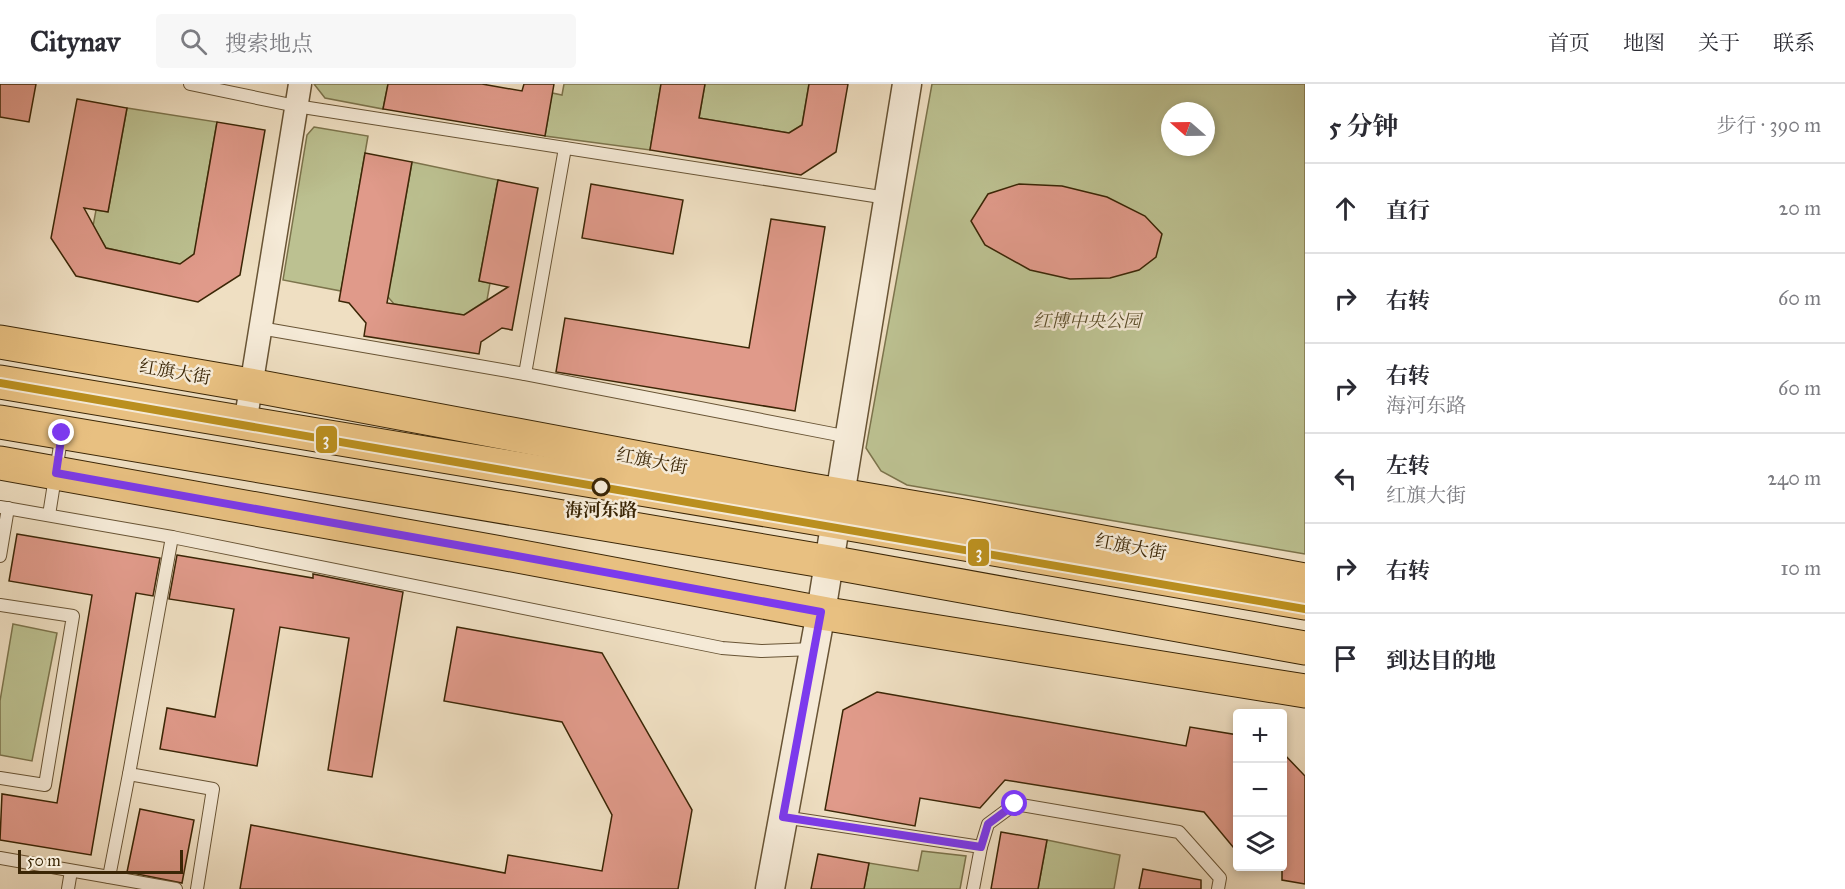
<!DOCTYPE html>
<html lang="zh">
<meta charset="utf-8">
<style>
:root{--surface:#fff;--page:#f7f7f7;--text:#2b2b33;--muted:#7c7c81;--line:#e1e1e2}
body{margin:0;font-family:"IM FELL Great Primer","Noto Serif SC",serif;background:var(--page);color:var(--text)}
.controls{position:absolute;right:18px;bottom:18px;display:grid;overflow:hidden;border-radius:6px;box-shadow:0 3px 9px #0003}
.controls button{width:54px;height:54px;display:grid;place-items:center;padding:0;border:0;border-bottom:2px solid var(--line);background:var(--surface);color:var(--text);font:30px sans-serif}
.compass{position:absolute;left:1161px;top:18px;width:54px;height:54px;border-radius:50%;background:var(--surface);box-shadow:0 3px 9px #0003;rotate:290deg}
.scale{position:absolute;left:18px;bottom:15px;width:165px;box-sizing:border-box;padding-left:6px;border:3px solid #3b2606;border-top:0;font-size:16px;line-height:21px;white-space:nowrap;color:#3b2606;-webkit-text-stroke:4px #f5ead7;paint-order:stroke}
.stop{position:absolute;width:18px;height:18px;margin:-14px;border:4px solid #7c3aed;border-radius:50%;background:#fff}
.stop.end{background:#7c3aed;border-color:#fff;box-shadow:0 2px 6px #0008}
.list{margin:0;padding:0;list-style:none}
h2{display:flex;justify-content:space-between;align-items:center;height:78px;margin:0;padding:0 24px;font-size:26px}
h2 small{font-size:20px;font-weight:400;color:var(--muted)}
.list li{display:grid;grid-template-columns:39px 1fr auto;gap:18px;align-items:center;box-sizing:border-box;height:90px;padding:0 24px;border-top:2px solid var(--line)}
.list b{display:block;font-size:22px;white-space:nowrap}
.list p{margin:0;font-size:20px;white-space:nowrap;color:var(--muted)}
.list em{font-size:20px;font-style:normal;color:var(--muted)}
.icon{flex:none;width:33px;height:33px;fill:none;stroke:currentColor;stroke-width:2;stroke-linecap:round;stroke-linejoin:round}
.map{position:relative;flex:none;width:1305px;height:805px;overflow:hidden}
header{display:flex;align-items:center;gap:36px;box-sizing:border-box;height:84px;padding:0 30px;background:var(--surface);border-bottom:2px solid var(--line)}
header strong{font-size:28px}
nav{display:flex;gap:33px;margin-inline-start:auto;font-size:21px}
.search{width:420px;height:54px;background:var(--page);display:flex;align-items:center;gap:15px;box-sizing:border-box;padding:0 21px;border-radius:6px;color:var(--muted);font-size:22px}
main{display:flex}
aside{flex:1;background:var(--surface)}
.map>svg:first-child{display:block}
.green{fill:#bcc191;stroke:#7c744c;stroke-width:1.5;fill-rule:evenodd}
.building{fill:#e09a8a;stroke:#3b2606;stroke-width:1.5}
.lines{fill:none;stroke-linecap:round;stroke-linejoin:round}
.service-casing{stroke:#685435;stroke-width:14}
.minor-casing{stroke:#685435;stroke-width:25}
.tertiary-casing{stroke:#685435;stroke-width:31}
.primary-casing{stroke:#3b2606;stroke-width:35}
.service{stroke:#f5ead7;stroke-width:12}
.minor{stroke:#f5ead7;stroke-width:22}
.tertiary{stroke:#f5ead7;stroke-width:28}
.primary{stroke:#e8c081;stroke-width:33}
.metro-1-casing{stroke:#f5ead7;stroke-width:12}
.metro-1{stroke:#ba8f1f;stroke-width:8}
.route{stroke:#7c3aed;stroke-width:8}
.stop-dot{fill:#f5ead7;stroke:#3b2606;stroke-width:3}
.labels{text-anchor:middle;stroke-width:5;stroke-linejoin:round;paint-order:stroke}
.park-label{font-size:18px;font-style:italic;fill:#5b4d29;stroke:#f5ead7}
.street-label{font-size:18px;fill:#3b2606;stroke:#f5ead7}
.stop-label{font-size:18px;font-weight:bold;fill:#3b2606;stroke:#f5ead7}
.line-badge{stroke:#f5ead7;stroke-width:2}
.badge-label{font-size:16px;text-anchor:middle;font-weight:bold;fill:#fff}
</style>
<header>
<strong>Citynav</strong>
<div class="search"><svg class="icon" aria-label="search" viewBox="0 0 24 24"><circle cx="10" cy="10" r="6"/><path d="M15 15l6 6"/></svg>搜索地点</div>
<nav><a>首页</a><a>地图</a><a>关于</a><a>联系</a></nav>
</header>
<main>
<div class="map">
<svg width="1305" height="805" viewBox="0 0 1305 805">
<rect width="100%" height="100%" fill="#efdfc2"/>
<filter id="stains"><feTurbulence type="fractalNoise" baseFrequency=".00333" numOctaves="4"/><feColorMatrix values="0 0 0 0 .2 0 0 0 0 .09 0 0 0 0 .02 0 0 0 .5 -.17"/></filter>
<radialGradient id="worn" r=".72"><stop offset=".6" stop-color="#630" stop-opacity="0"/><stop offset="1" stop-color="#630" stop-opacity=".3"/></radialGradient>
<g class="green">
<path d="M314,0H388L383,25L325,14Z"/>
<path d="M564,0H661L650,66L545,52L552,9L562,11Z"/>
<path d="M705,0H809L802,41L789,49L699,34Z"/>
<path d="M932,0H1305V470L907,401L881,387L866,364ZM1170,27H1206V63H1170Z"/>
<path d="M127,24L217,38L198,147L205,162L180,180L106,164L93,142L96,126L108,128Z"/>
<path d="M314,43L368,52L341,207L283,196L307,51Z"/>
<path d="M412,78L498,96L479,197L490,199L487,216L464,231L394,220L377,200L392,192Z"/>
<path d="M13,540L57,549L32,677L0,671V617Z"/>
<path d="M1047,756L1120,771L1114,805H1038Z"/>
<path d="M922,767L966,772L960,805H864L869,779L918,787Z"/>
</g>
<g class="building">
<path d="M0,0H36L29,38L0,33Z"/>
<path d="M388,0H482L522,7L524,0H554L545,52L383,25Z"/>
<path d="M661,0H705L699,34L789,49L802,41L809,0H848L836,68L801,91L650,66Z"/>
<path d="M77,15L127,24L108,128L84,124L106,164L180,180L194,170L217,38L265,46L240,191L198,218L76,192L51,154Z"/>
<path d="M365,69L412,78L387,219L464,231L508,203L479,197L498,96L538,104L512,246L502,244L481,258L479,270L364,252L366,239L349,219L339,217Z"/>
<path d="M591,100L683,116L673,170L582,154Z"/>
<path d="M1019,100L1062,102L1107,113L1145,132L1162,150L1156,173L1139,186L1110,194L1070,195L1030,186L985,161L971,137L988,110Z"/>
<path d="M771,135L825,143L795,327L556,288L565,234L749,264Z"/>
<path d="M17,450L160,474L153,512L136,509L91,771L0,756L2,710L57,719L92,511L9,497Z"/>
<path d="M177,471L313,494V490L403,508L372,693L328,686L349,554L280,543L257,682L160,665L167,624L215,633L234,525L169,515Z"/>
<path d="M457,543L602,569L692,726L678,805H240L251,741L505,789L508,771L602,787L612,731L562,638L444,617Z"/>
<path d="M877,608L1186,662L1190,643L1238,651V769L1204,728L1005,696L980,724L920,714L915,742L825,726L843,626Z"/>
<path d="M1282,668L1305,692V800L1282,796Z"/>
<path d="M140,725L194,736L182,799L127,788Z"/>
<path d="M1001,748L1047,756L1038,805H991Z"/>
<path d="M818,770L869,779L864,805H811Z"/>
<path d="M1143,785L1201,796V805H1139Z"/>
</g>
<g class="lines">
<g class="service-casing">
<g id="service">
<path d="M190,0L296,22L887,114"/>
<path d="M260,244L525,290L849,353"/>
<path d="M525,290L565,64"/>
<path d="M0,423L172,453L722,564L761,567L814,565"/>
<path d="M49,431L62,349"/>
<path d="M172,453L129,690L213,705L197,805"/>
<path d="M0,472L8,424"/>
<path d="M0,521L73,532L45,701L0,694"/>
<path d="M129,690L109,793L176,805"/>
<path d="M783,733L981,763L973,805"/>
<path d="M981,763L988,740L1015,720L1179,748L1220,794L1218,805"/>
<path d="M0,774L109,793"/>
<path d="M68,805L71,787"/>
</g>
</g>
<g class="minor-casing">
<path id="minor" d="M245,340L300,0"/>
</g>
<g class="tertiary-casing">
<path id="tertiary" d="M770,805L821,528L907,0"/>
</g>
<g class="primary-casing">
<g id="primary">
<path d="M0,258L250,301L805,405L964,432L1305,496"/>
<path d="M0,298L832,437L1305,519"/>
<path d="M0,338L829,478L1305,564"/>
<path d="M0,379L501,469L827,530L1305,607"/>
</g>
</g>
<use href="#service" class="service"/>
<use href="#minor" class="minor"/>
<use href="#tertiary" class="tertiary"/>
<use href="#primary" class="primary"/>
<g class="metro-1-casing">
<path id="metro-1" d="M0,299L1305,525"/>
</g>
<use href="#metro-1" class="metro-1"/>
</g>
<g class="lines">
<path class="route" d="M62,349L56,389L501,469L821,528L783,733L981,763L988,740L1015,720"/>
</g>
<circle class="stop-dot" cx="601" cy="403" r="8"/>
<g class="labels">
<g class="park-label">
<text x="1087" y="243">红博中央公园</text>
</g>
<g class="street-label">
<text transform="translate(175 288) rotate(10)" y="6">红旗大街</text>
<text transform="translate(652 377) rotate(11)" y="6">红旗大街</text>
<text transform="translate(1131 463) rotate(11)" y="6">红旗大街</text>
</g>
<g class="stop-label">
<text x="601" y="432">海河东路</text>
</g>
</g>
<g class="line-badge">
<rect x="315" y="341" width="23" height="29" rx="6" fill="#ba8f1f"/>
<rect x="967" y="454" width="23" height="29" rx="6" fill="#ba8f1f"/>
</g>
<g class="badge-label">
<text x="326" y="361">3</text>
<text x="979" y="474">3</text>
</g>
<rect width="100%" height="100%" filter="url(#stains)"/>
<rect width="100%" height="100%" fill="url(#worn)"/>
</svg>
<div class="controls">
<button>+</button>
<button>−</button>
<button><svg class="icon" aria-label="layers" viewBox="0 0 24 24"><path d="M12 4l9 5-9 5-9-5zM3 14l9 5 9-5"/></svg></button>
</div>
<svg class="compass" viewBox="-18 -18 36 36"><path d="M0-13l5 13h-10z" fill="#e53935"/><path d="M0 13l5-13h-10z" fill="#7c7c81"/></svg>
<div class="scale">50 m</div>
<div class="stop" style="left:1015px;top:720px"></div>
<div class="stop end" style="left:62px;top:349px"></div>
</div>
<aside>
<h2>5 分钟<small>步行 · 390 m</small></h2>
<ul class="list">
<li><svg class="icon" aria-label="ahead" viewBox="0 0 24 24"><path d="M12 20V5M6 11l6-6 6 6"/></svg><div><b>直行</b></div><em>20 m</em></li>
<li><svg class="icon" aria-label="right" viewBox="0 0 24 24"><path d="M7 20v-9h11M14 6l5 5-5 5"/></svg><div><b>右转</b></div><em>60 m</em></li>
<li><svg class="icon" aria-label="right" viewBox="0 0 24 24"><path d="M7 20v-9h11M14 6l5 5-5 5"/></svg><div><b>右转</b><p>海河东路</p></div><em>60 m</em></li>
<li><svg class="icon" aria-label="left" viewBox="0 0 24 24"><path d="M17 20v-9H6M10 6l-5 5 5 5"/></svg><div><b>左转</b><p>红旗大街</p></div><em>240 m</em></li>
<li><svg class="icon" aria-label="right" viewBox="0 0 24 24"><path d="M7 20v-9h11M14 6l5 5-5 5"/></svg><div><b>右转</b></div><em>10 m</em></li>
<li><svg class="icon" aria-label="arrive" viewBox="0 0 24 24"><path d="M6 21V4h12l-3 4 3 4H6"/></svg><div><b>到达目的地</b></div></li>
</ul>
</aside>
</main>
